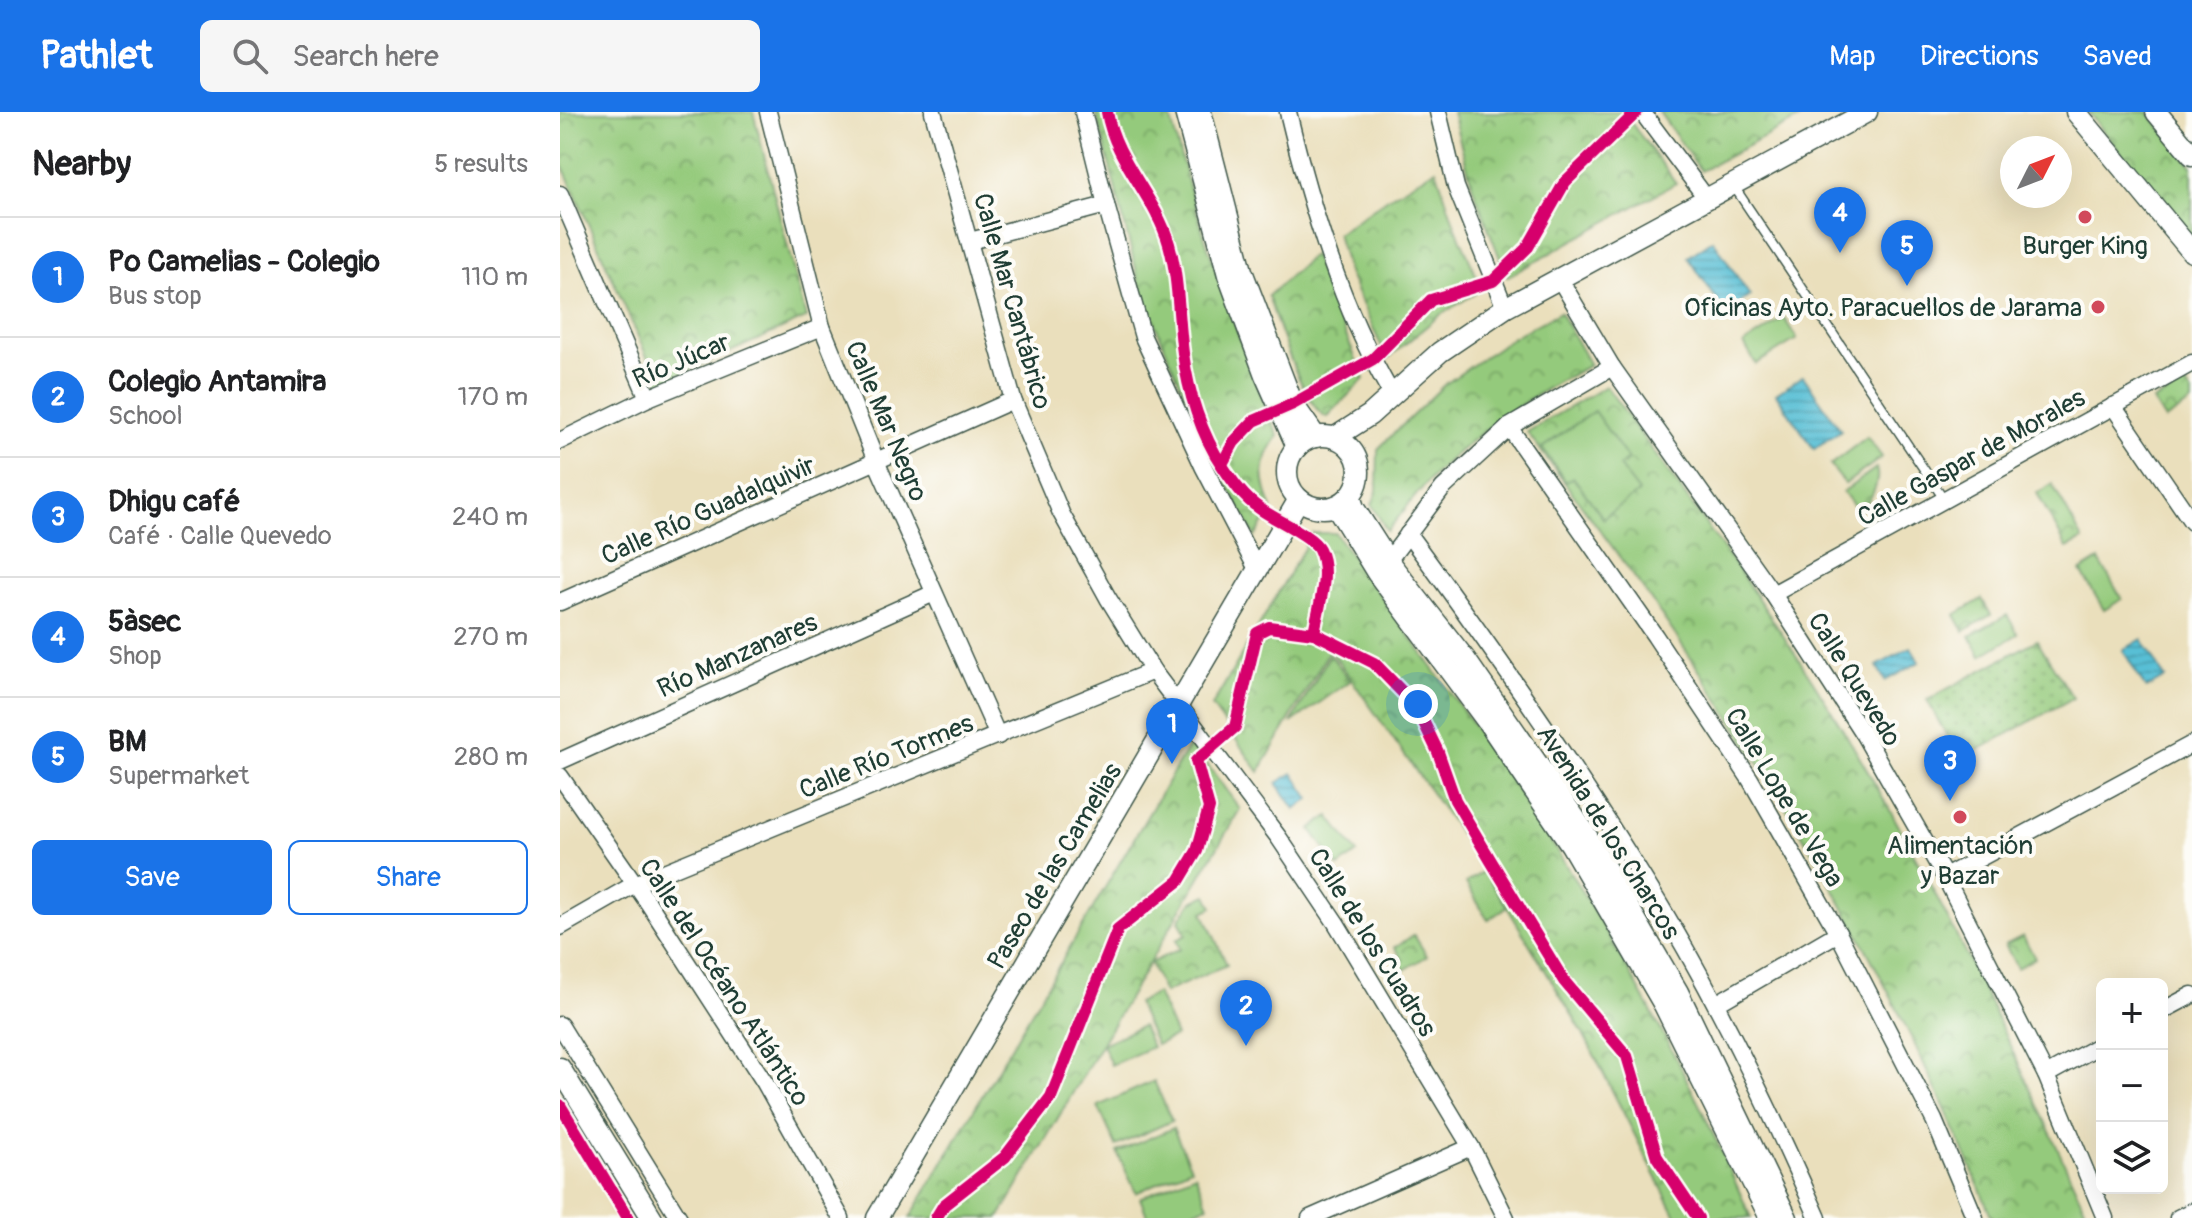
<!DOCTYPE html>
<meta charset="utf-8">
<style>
:root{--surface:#fff;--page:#f6f6f6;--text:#202124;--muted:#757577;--line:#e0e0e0;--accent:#1a73e8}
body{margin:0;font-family:Pangolin,sans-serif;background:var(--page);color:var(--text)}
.controls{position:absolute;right:24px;bottom:24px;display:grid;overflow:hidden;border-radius:12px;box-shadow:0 8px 32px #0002}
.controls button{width:72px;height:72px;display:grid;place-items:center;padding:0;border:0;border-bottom:2px solid var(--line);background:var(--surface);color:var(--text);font:40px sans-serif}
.compass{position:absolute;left:1440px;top:24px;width:72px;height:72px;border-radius:50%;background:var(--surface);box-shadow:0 8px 32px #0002;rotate:48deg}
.you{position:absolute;left:858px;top:592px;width:28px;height:28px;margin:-20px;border:6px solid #fff;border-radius:50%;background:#1a73e8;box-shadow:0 0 0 12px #1a73e833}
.badge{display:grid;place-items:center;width:52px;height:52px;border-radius:50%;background:var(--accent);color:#fff;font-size:26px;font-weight:700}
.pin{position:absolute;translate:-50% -66px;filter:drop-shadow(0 2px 4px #0008)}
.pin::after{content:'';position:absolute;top:42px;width:28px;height:24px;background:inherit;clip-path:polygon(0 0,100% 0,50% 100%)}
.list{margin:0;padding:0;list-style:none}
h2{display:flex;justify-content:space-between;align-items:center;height:104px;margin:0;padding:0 32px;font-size:34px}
h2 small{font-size:26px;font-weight:400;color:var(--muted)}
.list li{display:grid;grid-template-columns:52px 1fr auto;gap:24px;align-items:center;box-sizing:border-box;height:120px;padding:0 32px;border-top:2px solid var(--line)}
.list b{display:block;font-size:30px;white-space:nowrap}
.list p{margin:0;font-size:26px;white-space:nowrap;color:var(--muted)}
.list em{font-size:26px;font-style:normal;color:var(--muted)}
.actions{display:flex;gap:16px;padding:24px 32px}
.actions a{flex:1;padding:18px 0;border:2px solid var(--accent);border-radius:12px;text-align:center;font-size:28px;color:var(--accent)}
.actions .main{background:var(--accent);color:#fff}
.icon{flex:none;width:44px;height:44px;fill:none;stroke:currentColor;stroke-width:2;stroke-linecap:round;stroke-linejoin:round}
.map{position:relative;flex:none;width:1632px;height:1106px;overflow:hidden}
header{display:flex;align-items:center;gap:48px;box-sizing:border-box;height:112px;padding:0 40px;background:var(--accent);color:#fff}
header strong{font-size:38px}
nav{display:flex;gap:44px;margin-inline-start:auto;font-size:28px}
.search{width:560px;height:72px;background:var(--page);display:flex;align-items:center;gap:20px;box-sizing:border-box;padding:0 28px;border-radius:12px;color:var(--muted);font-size:30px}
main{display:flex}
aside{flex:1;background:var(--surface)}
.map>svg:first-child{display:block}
.grass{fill:url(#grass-dots);stroke:#5a8458;stroke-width:2}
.park{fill:url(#park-crowns);stroke:#5a8458;stroke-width:2}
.pitch{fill:#94ca7c;stroke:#5a8458;stroke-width:2}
.water{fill:url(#water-rules);stroke:#3c7e84;stroke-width:2}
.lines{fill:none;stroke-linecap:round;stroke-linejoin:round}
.service-casing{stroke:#3d5548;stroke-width:11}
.minor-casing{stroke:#3d5548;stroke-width:19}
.tertiary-casing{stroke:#3d5548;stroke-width:23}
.service{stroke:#fff;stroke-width:8}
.minor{stroke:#fff;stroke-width:16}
.tertiary{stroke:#fff;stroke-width:20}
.cycleway-casing{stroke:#fdfcf7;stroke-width:17}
.cycleway{stroke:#d6006c;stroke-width:12}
.poi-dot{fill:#d1495b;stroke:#fdfcf7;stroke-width:3}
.labels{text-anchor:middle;stroke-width:8;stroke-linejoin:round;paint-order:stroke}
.poi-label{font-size:26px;fill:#1f3d34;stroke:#fdfcf7}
.street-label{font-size:26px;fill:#1f3d34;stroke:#fdfcf7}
</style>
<header>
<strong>Pathlet</strong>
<div class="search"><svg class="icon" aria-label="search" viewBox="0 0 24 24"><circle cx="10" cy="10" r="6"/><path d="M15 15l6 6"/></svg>Search here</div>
<nav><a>Map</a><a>Directions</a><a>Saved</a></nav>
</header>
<main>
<aside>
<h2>Nearby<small>5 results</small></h2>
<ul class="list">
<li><span class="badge">1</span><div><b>Pº Camelias - Colegio</b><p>Bus stop</p></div><em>110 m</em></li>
<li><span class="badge">2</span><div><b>Colegio Antamira</b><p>School</p></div><em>170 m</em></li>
<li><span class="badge">3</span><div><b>Dhigu café</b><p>Café · Calle Quevedo</p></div><em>240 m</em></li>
<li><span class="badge">4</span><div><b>5àsec</b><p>Shop</p></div><em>270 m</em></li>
<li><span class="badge">5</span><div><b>BM</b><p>Supermarket</p></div><em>280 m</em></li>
</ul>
<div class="actions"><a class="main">Save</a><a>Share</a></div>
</aside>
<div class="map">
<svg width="1632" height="1106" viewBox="0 0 1632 1106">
<defs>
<pattern id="grass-dots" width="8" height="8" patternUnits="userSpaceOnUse" patternTransform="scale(2)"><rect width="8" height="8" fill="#94ca7c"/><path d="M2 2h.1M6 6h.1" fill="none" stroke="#78a566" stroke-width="1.8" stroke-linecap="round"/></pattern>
<pattern id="park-crowns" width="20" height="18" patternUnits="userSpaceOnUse" patternTransform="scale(2)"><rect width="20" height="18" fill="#94ca7c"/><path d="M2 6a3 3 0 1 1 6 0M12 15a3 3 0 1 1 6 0" fill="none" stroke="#78a566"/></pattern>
<pattern id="water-rules" width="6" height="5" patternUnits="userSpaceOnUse" patternTransform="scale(2)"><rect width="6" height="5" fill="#58bfd5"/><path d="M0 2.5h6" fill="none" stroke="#489cae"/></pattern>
</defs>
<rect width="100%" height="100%" fill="#fdfcf7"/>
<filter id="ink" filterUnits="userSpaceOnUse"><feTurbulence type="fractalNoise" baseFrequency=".0125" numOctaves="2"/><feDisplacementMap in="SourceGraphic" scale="16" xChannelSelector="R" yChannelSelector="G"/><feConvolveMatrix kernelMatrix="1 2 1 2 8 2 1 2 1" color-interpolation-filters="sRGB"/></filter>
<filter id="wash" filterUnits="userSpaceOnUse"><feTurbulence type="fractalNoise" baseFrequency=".006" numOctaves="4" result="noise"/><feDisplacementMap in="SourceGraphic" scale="32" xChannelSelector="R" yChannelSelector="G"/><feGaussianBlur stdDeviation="1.8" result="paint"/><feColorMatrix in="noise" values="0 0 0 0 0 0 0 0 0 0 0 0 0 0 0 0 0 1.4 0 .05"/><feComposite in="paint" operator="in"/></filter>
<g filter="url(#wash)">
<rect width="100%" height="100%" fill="#eadfbc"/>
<path class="grass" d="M1477,528L1513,586L1400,648L1367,588Z"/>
<g class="park">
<path d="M0,0H193L246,206L99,272L0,48Z"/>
<path d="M536,0H609C637,112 674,218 718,324C699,352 700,366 712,397L695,425L647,335L582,181Z"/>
<path d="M892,0H1063L1116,71L947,165L913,76Z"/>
<path d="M1099,0H1251L1141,59Z"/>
<path d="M1528,0H1588L1632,54V129Z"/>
<path d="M876,57L894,111L922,177L880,203L827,247L788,161L777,122L828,86Z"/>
<path d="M753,143L804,267L767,305C744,297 716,208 708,184Z"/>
<path d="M1000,200L1030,253C977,280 927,312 883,354C862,373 845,398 827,419L812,393L817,379L818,337L884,273L953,225Z"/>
<path d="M1625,272L1632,282V290L1605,308L1593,289Z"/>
<path d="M1046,274C1124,382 1204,489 1274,603C1373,763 1452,934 1529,1106H1432C1344,888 1222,673 1086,481C1047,427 1007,374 967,320Z"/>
<path d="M1316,356C1321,372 1310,389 1299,400L1283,380Z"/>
<path d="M1492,372L1523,428L1507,436L1477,381Z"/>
<path d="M753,421H775C831,498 888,575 941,654C1038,796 1124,948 1191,1106H1117L1023,921L920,750L770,537L699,660L652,594Z"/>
<path d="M1422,487L1431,503L1404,519L1395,503Z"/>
<path d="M770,542L790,569L731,611Z"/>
<path d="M631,630L680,697L439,1106H350Z"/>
<path d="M647,783L653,795L643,800L667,853L604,881L590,851L620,837L616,828L626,823L619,808L632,790Z"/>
<path d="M854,823L867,844L844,858L840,850L843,848L835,835Z"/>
<path d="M1463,824L1475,846L1457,856L1445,833Z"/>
</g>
<g class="pitch">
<path d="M1224,206L1237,227L1196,252L1184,232Z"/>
<path d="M1034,299L1068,347L1059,354L1079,380L1043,406L1013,365L1006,370L982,336Z"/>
<path d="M1307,325L1322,345L1285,372L1270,353Z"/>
<path d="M1539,448L1562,487L1544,498L1521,459Z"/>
<path d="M1447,503L1458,522L1421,544L1410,524Z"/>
<path d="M769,704L797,741L778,755L751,717Z"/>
<path d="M924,759L947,795L928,808L906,771Z"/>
<path d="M597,881L616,924L596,933L577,891Z"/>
<path d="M582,914L592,935L551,953L542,932Z"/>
<path d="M594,969L612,1009L556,1034L538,994Z"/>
<path d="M613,1016L631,1056L576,1081L557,1040Z"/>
<path d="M635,1062L648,1093L618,1106H588L580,1086Z"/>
</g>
<g class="water">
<path d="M1153,128L1190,184L1165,200L1128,145Z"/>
<path d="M1243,264L1281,318L1254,337L1216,282Z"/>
<path d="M1582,527L1605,566L1586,577L1563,538Z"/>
<path d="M1351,535L1359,550L1325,569L1317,554Z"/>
<path d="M733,661L750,687L735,697L717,671Z"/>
</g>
</g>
<g filter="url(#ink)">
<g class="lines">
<g class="service-casing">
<path id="service" d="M1173,73L1384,387"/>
</g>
<g class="minor-casing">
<g id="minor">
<path d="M208,0L262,215L316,349L438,624"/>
<path d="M373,0L453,288L501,401L548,486L593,559L719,726L776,811L911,1035L946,1106"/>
<path d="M523,0L546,93L583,225L643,354L698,459"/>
<path d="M728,0C751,96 781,195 831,281"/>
<path d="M878,0L896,75L945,196"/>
<path d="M1082,0L1147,87"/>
<path d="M0,82L88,286"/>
<path d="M410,129L546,93"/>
<path d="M999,166L1052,255L1213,482L1304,623L1385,765L1486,963L1545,1106"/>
<path d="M1553,294L1632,410"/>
<path d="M949,315L1095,524L1190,667L1278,821L1374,1008L1415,1106"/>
<path d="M0,329L88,286L262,215"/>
<path d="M848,422C932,536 1013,651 1087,772C1153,878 1208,992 1258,1106"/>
<path d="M828,449L883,376L949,315L1052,255"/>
<path d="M1213,482L1632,251"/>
<path d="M0,490L453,288"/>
<path d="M0,649L374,481"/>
<path d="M0,664L89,792L205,971L281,1106"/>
<path d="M1385,765L1632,632"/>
<path d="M0,815L75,772L593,559"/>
<path d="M1156,892L1278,821"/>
<path d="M1602,899L1632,883"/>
<path d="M0,913L119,1106"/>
<path d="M1486,963L1542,932"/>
<path d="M750,1106L911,1035"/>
<path d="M1618,1106L1632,1099"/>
</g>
</g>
<g class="tertiary-casing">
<g id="tertiary">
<path d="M625,0L668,163L705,263L737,335"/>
<path d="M641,0L682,159L733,292L756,325"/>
<path d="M1516,0L1632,140"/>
<path d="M1596,0L1632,43"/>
<circle cx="763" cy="360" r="36"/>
<path d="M774,326L810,303L880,240L945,196L1307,0"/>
<path d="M790,384L794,396L828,449L905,547L1024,719L1118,880L1227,1106"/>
<path d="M776,394L817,461L929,612L1011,733L1104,893L1210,1106"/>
<path d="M0,956L92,1106"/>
<path d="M317,1106L739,387"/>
</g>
</g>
<use href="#service" class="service"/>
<use href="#minor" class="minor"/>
<use href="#tertiary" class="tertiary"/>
<g class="cycleway-casing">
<g id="cycleway">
<path d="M547,0C555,49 595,84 609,132C619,167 618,205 623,241C628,280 641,322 663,355C673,370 684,386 699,396C713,407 752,423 759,437C771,461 758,496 754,521"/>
<path d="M662,352L674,330L694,309L733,292L813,247L871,188L933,169L968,135L1005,70L1077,0"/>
<path d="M0,993L68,1106"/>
<path d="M376,1106L384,1093L445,1045L491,985L558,817L619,769L637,739L649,696L636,649L675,615L697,521L709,515L754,521L814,551L856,594L878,640L895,688L931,749L1004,869L1067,944L1097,1045L1138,1106"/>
</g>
</g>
<use href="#cycleway" class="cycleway"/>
</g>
</g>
<g class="poi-dot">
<circle cx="1525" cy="105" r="8"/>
<circle cx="1538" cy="195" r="8"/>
<circle cx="1400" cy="705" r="8"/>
</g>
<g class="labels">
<g class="poi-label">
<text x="1525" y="142">Burger King</text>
<text x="1522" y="204" text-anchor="end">Oficinas Ayto. Paracuellos de Jarama</text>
<text x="1400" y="742">Alimentación<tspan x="1400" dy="30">y Bazar</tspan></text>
</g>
<g class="street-label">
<text transform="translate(453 189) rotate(74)" y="9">Calle Mar Cantábrico</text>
<text transform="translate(121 248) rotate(-23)" y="9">Río Júcar</text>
<text transform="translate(327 309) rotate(67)" y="9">Calle Mar Negro</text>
<text transform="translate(1411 345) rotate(-29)" y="9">Calle Gaspar de Morales</text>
<text transform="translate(148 398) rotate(-24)" y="9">Calle Río Guadalquivir</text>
<text transform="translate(177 543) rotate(-24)" y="9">Río Manzanares</text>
<text transform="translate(1295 567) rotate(58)" y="9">Calle Quevedo</text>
<text transform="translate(326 644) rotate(-22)" y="9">Calle Río Tormes</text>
<text transform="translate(1225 685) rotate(59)" y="9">Calle Lope de Vega</text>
<text transform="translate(1049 720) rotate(58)" y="9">Avenida de los Charcos</text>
<text transform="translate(494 754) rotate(-59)" y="9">Paseo de las Camelias</text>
<text transform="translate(813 830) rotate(58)" y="9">Calle de los Cuadros</text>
<text transform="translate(165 870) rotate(57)" y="9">Calle del Océano Atlántico</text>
</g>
</g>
</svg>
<div class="controls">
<button>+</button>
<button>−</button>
<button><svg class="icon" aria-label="layers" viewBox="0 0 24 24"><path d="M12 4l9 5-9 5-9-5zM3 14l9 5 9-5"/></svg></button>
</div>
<svg class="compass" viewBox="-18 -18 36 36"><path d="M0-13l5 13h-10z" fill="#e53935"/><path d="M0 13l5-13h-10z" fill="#757577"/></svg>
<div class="you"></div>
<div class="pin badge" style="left:612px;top:652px">1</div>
<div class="pin badge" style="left:686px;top:934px">2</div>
<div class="pin badge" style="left:1390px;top:689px">3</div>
<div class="pin badge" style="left:1280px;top:141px">4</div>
<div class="pin badge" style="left:1347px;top:174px">5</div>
</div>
</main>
